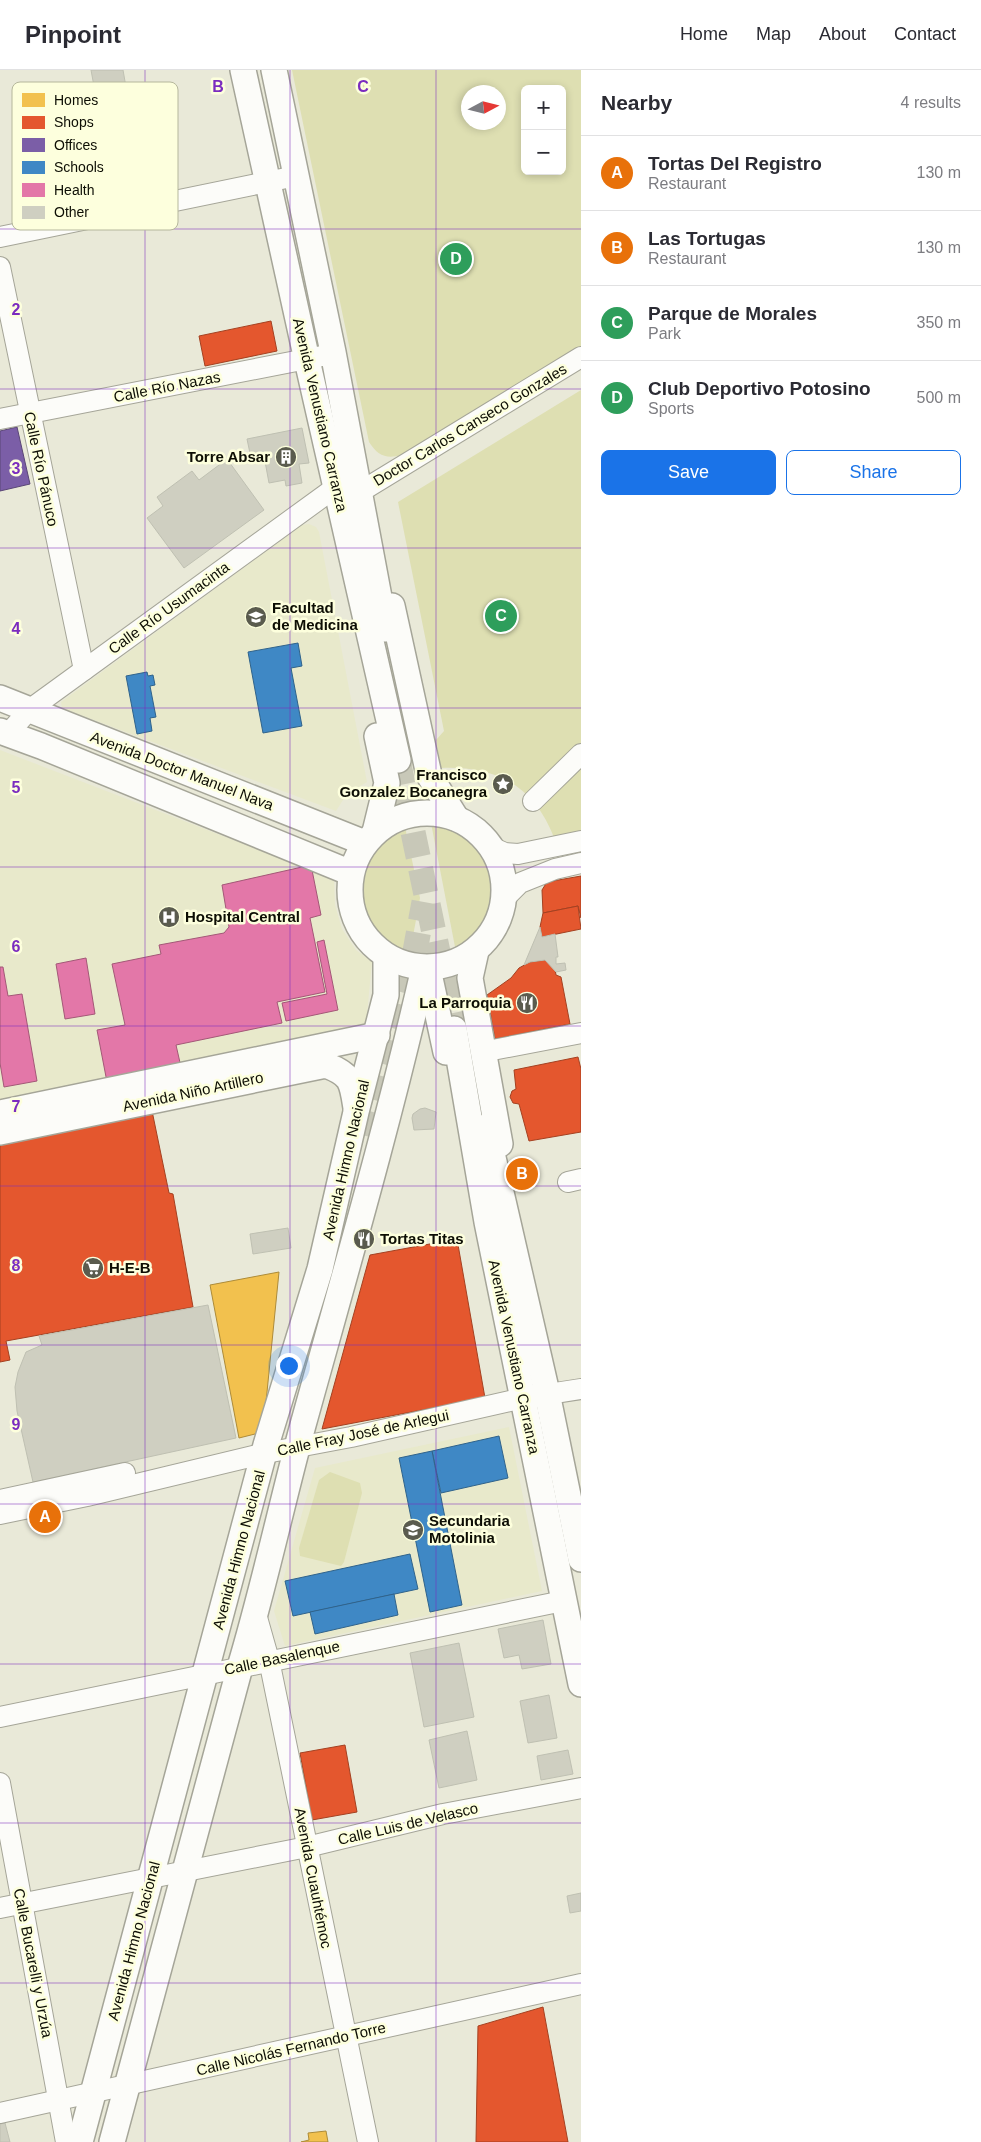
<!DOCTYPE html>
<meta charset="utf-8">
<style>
:root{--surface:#fff;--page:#f2f2f3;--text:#2b2b33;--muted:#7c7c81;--line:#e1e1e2;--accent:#1a73e8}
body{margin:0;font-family:Helvetica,sans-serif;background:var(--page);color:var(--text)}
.controls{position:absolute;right:15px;top:15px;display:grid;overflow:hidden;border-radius:8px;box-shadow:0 2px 8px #0003}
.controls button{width:45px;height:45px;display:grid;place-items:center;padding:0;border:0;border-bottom:1px solid var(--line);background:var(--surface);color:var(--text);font:25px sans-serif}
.compass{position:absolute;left:461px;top:15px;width:45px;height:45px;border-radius:50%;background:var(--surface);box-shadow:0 2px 8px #0003;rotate:83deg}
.you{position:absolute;left:288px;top:1295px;width:18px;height:18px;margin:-12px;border:4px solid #fff;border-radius:50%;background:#1a73e8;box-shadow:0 0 0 8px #1a73e833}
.badge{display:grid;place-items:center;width:32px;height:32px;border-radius:50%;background:var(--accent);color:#fff;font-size:16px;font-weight:700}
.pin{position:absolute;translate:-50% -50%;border:2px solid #fff;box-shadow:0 1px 5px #0006}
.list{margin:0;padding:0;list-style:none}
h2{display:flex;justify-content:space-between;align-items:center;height:65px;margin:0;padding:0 20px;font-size:21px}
h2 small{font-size:16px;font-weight:400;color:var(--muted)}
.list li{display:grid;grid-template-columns:32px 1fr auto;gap:15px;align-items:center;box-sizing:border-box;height:75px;padding:0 20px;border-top:1px solid var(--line)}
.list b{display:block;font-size:19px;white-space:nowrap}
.list p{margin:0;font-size:16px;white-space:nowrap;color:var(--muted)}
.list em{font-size:16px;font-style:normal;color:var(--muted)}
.actions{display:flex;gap:10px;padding:15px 20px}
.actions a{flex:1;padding:11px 0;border:1px solid var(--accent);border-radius:8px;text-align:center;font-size:18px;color:var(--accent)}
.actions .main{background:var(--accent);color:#fff}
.map{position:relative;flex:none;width:581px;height:2072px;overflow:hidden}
header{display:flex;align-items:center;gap:30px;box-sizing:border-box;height:70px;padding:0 25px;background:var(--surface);border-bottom:1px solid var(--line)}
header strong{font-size:24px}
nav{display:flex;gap:28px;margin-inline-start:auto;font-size:18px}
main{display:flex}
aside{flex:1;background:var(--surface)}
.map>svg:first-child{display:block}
.built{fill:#e8e9cb}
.green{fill:#dedfb2;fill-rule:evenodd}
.homes{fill:#f2c14e;stroke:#ad8b38}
.shops{fill:#e4572e;stroke:#a44121}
.offices{fill:#7b5ea7;stroke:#5a4676}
.schools{fill:#3f88c5;stroke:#30638b}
.health{fill:#e377a8;stroke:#a35877}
.building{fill:#cfcfc1;stroke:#bfc0b2}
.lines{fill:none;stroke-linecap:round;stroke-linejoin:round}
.major-tunnel{stroke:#c8c8b8;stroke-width:25;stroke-dasharray:25 12;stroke-linecap:butt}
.minor-casing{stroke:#a5a598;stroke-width:22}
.major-casing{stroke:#a5a598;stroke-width:28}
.minor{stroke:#fcfcf9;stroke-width:20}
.major{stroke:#fcfcf9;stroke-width:25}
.grid{fill:none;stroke:#7b2cbf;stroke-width:1;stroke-opacity:0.55}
.labels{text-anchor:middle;stroke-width:5;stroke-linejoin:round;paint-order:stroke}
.street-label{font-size:15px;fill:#0d0e04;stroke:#fdffdd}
.poi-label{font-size:15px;font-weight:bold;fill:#0d0e04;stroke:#fdffdd;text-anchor:start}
.key{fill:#fdffdd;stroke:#b5b79c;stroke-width:1}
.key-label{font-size:14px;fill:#0d0e04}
.grid-label{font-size:16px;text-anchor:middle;font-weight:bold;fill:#7b2cbf;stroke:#fdffdd;stroke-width:5;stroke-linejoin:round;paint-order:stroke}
</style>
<header>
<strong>Pinpoint</strong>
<nav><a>Home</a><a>Map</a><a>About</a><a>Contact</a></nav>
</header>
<main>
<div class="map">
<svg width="581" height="2072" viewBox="0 0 581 2072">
<rect width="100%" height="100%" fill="#e9e9d8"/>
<g class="built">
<path d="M309,454L316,457L319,462L367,712L357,718L343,730L336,741L62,638L61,632L302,455Z"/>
<path d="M0,680L334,809L335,835L342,859L356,880L372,892L366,955L0,1033Z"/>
<path d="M509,1357L542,1521L285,1576L274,1541L315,1398Z"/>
</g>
<g class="green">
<path d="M292,0H581V277L402,385C386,389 378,386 369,372ZM525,19H562V101H525ZM468,22H498V52H468Z"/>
<path d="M581,320V764L555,770C535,716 497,696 441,698L436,670L444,661L398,432Z"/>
<path d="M436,751C451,756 476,768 485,781C490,788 492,798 494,806C500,840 487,866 456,882L431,753Z"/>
<path d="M405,757L420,828L409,888C395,883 383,877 373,865C346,832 356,763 405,757Z"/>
<path d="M330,1402L360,1413L362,1423L344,1492L341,1496L300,1486L299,1478L319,1410Z"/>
</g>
<g class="homes">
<path d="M279,1202L263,1362L239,1368L210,1215Z"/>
<path d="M326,2061L328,2072H301L309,2070L308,2063Z"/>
</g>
<g class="shops">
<path d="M271,251L277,281L205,296L199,266Z"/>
<path d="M581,806V848L578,836L543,843L542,820L547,812Z"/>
<path d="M578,836L581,859L542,867L540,857L543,843Z"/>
<path d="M545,890L555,899L556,905L561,907L570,954L495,969L487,925L511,908L519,898L530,892Z"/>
<path d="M578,987L581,999V1062L529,1071L519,1034L513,1033L510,1027L512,1021L516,1019L514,1000Z"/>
<path d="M151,1036L169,1123L173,1124L193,1237L6,1271L10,1290L0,1292V1068Z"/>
<path d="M457,1169L485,1328L322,1359L370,1185Z"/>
<path d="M345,1675L357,1742L312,1750L300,1683Z"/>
<path d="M543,1937L568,2072H476L478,1956Z"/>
</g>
<path class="offices" d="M17,357L30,414L0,421V361Z"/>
<g class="schools">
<path d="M298,573L302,596L291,598L302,656L263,663L248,582Z"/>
<path d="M147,602L148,606L153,605L155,615L150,616L156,647L150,648L152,661L137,664L126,606Z"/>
<path d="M499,1366L508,1408L441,1423L432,1381Z"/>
<path d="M432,1381L462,1535L430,1542L399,1388Z"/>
<path d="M410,1484L418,1519L293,1546L285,1511Z"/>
<path d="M394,1524L398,1545L315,1564L310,1542Z"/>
</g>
<g class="health">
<path d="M311,795L321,845L310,848L325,922L277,932L282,953L176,975L181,997L107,1012L97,960L125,955L112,894L161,884L159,875L224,863L229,857L222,815Z"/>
<path d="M324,870L338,940L286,951L282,933L327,924L317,872Z"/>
<path d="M86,888L95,944L65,949L56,894Z"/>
<path d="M0,897H3L8,926L22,924L37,1011L4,1017L0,993Z"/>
</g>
<g class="building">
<path d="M91,0H123L141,102L111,108Z"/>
<path d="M302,358L309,393L299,394L302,413L286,416L285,410L269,413L264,386L251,388L247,369Z"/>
<path d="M227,389L264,440L184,498L147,448L163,436L157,427L192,401L199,410Z"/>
<path d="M540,857L542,867L555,864L558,887H556V894L565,893L566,900L556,902L545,890L530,892L524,895Z"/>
<path d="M425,1038L436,1042L434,1059L414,1060L412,1048L413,1044L420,1039Z"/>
<path d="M288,1158L291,1178L253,1184L250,1164Z"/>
<path d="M208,1235L236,1368L33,1412L17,1341L15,1317L18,1302L26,1282L42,1275L39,1266Z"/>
<path d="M543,1550L551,1594L522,1599L519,1585L504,1588L498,1559Z"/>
<path d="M459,1573L474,1647L424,1657L410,1583Z"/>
<path d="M549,1625L557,1668L528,1673L520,1631Z"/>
<path d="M467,1661L477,1710L439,1718L429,1670Z"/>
<path d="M568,1680L573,1704L541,1710L537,1686Z"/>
<path d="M581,1823V1841L570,1843L567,1826Z"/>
<path d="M5,2053L10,2072H0V2054Z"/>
</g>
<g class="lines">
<g class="major-tunnel">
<path d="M398,690L454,959"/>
<path d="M366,1066L408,920L424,832"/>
</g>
<g class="minor-casing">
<g id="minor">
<path d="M0,167L296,106"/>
<path d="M0,197L84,600"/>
<path d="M0,349L322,286"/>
<path d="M360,422L581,287"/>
<path d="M8,664L29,640L336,417"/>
<path d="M533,731L581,684"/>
<path d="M491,777L505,783L518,784L581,771"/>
<path d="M505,828L520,813L555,799L581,793"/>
<path d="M482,982L581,963"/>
<path d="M568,1112L581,1109"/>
<path d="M0,1430L125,1403"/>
<path d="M0,1444L87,1426L266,1383L351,1367L523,1328L581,1319"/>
<path d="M256,1544L269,1590L368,2072"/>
<path d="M0,1647L563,1531"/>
<path d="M0,1713L66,2072"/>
<path d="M0,1838L307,1777L443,1744L581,1718"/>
<path d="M0,2043L581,1914"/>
</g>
</g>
<g class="major-casing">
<g id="major">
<path d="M243,0L307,290L398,690"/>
<path d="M274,0L333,282L385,559"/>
<path d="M392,536L429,705L456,748"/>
<path d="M0,628L365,773"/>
<path d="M0,661L41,676L351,803"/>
<circle cx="427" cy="820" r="77"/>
<path d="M375,762L387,713L377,666"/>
<path d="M476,881L470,908L500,1074"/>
<path d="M428,899L446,982"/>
<path d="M454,959L487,1152L581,1614"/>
<path d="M0,1043L377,965"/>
<path d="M486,1057L547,1323L581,1489"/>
<path d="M0,1062L326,995C352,1005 352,1012 356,1038"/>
<path d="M80,2072L266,1375L320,1199L356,1042L386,925V887"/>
<path d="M112,2072L240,1597C264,1517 281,1436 303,1355C345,1203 389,1052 424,898"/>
</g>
</g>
<use href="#minor" class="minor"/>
<use href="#major" class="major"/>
</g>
<path class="grid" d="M145,0V2072M290,0V2072M436,0V2072M0,159H581M0,319H581M0,478H581M0,638H581M0,797H581M0,956H581M0,1116H581M0,1275H581M0,1434H581M0,1594H581M0,1753H581M0,1913H581"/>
<defs>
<g id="building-disc" transform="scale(1.125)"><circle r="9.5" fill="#5a5b4e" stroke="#fdffdd"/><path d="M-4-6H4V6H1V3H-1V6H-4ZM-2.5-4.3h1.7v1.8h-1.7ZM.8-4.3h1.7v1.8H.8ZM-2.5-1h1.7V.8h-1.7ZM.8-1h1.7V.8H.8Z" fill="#fff"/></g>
<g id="university-disc" transform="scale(1.125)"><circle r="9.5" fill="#5a5b4e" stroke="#fdffdd"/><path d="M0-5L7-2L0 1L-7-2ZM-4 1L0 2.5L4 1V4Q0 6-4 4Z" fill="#fff"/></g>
<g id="sight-disc" transform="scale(1.125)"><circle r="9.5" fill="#5a5b4e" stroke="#fdffdd"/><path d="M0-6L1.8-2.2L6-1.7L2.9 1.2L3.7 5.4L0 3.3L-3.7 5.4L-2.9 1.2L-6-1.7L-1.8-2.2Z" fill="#fff"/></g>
<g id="hospital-disc" transform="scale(1.125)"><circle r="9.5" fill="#5a5b4e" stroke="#fdffdd"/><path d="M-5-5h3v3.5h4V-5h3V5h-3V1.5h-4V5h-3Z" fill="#fff"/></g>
<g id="restaurant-disc" transform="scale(1.125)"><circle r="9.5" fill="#5a5b4e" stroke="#fdffdd"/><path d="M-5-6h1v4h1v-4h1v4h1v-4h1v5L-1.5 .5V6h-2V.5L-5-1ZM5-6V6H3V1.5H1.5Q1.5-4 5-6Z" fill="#fff"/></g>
<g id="supermarket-disc" transform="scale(1.125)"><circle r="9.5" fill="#5a5b4e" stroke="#fdffdd"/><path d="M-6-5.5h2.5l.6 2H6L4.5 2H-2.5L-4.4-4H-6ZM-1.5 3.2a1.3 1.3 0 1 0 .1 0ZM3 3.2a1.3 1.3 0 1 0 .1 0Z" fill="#fff"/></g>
<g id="school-disc" transform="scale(1.125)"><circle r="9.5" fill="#5a5b4e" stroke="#fdffdd"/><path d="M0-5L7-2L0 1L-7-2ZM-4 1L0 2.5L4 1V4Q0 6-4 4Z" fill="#fff"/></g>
</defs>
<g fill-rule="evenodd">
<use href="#building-disc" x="286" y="387"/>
<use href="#university-disc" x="256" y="547"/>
<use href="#sight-disc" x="503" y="714"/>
<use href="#hospital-disc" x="169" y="847"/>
<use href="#restaurant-disc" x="527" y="933"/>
<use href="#restaurant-disc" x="364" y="1169"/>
<use href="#supermarket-disc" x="93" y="1198"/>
<use href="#school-disc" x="413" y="1460"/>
</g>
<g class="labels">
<g class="street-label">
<text transform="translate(167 317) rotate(-11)" y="5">Calle Río Nazas</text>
<text transform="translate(320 345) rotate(77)" y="5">Avenida Venustiano Carranza</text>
<text transform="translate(470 355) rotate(-31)" y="5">Doctor Carlos Canseco Gonzales</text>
<text transform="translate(41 399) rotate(78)" y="5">Calle Río Pánuco</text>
<text transform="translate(169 538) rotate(-36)" y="5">Calle Río Usumacinta</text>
<text transform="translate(182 701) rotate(21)" y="5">Avenida Doctor Manuel Nava</text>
<text transform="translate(193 1022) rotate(-12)" y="5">Avenida Niño Artillero</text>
<text transform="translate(346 1090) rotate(-77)" y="5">Avenida Himno Nacional</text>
<text transform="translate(514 1287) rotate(78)" y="5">Avenida Venustiano Carranza</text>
<text transform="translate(363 1363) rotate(-12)" y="5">Calle Fray José de Arlegui</text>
<text transform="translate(239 1480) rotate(-75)" y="5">Avenida Himno Nacional</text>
<text transform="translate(282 1588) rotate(-12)" y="5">Calle Basalenque</text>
<text transform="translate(408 1754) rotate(-13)" y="5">Calle Luis de Velasco</text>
<text transform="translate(313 1808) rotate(79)" y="5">Avenida Cuauhtémoc</text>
<text transform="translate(134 1871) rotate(-75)" y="5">Avenida Himno Nacional</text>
<text transform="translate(33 1893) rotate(79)" y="5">Calle Bucarelli y Urzúa</text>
<text transform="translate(291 1979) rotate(-13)" y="5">Calle Nicolás Fernando Torre</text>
</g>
<g class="poi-label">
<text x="270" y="392" text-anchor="end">Torre Absar</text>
<text x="272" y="543">Facultad<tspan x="272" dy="17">de Medicina</tspan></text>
<text x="487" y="710" text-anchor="end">Francisco<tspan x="487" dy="17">Gonzalez Bocanegra</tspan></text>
<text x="185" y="852">Hospital Central</text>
<text x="511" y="938" text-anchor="end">La Parroquia</text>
<text x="380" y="1174">Tortas Titas</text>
<text x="109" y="1203">H-E-B</text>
<text x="429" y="1456">Secundaria<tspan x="429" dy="17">Motolinia</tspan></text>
</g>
</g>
<rect x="12" y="12" width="166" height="148" rx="8" class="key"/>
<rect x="22" y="23" width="23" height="14" fill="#f2c14e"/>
<rect x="22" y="46" width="23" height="13" fill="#e4572e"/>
<rect x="22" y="68" width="23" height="14" fill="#7b5ea7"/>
<rect x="22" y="91" width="23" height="13" fill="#3f88c5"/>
<rect x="22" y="113" width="23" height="14" fill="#e377a8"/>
<rect x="22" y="136" width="23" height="13" fill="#cfcfc1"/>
<g class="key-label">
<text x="54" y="35">Homes</text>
<text x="54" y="57">Shops</text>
<text x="54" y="80">Offices</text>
<text x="54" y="102">Schools</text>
<text x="54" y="125">Health</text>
<text x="54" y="147">Other</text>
</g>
<g class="grid-label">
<text x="218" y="22">B</text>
<text x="363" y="22">C</text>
<text x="16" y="245">2</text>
<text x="16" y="404">3</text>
<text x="16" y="564">4</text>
<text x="16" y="723">5</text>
<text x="16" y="882">6</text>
<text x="16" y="1042">7</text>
<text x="16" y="1201">8</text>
<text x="16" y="1360">9</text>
</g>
</svg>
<div class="controls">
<button>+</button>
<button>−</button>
</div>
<svg class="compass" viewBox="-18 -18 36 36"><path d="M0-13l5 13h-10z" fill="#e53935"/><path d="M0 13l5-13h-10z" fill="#7c7c81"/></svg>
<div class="you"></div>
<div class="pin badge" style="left:45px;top:1447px;background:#e8710a">A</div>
<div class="pin badge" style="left:522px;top:1104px;background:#e8710a">B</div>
<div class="pin badge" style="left:501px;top:546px;background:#2e9e5b">C</div>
<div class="pin badge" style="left:456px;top:189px;background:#2e9e5b">D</div>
</div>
<aside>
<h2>Nearby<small>4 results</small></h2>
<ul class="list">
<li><span class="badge" style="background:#e8710a">A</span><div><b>Tortas Del Registro</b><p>Restaurant</p></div><em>130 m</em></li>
<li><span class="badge" style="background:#e8710a">B</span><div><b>Las Tortugas</b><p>Restaurant</p></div><em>130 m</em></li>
<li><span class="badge" style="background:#2e9e5b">C</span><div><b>Parque de Morales</b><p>Park</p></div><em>350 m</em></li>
<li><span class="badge" style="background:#2e9e5b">D</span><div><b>Club Deportivo Potosino</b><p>Sports</p></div><em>500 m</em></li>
</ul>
<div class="actions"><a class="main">Save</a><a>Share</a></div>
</aside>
</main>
